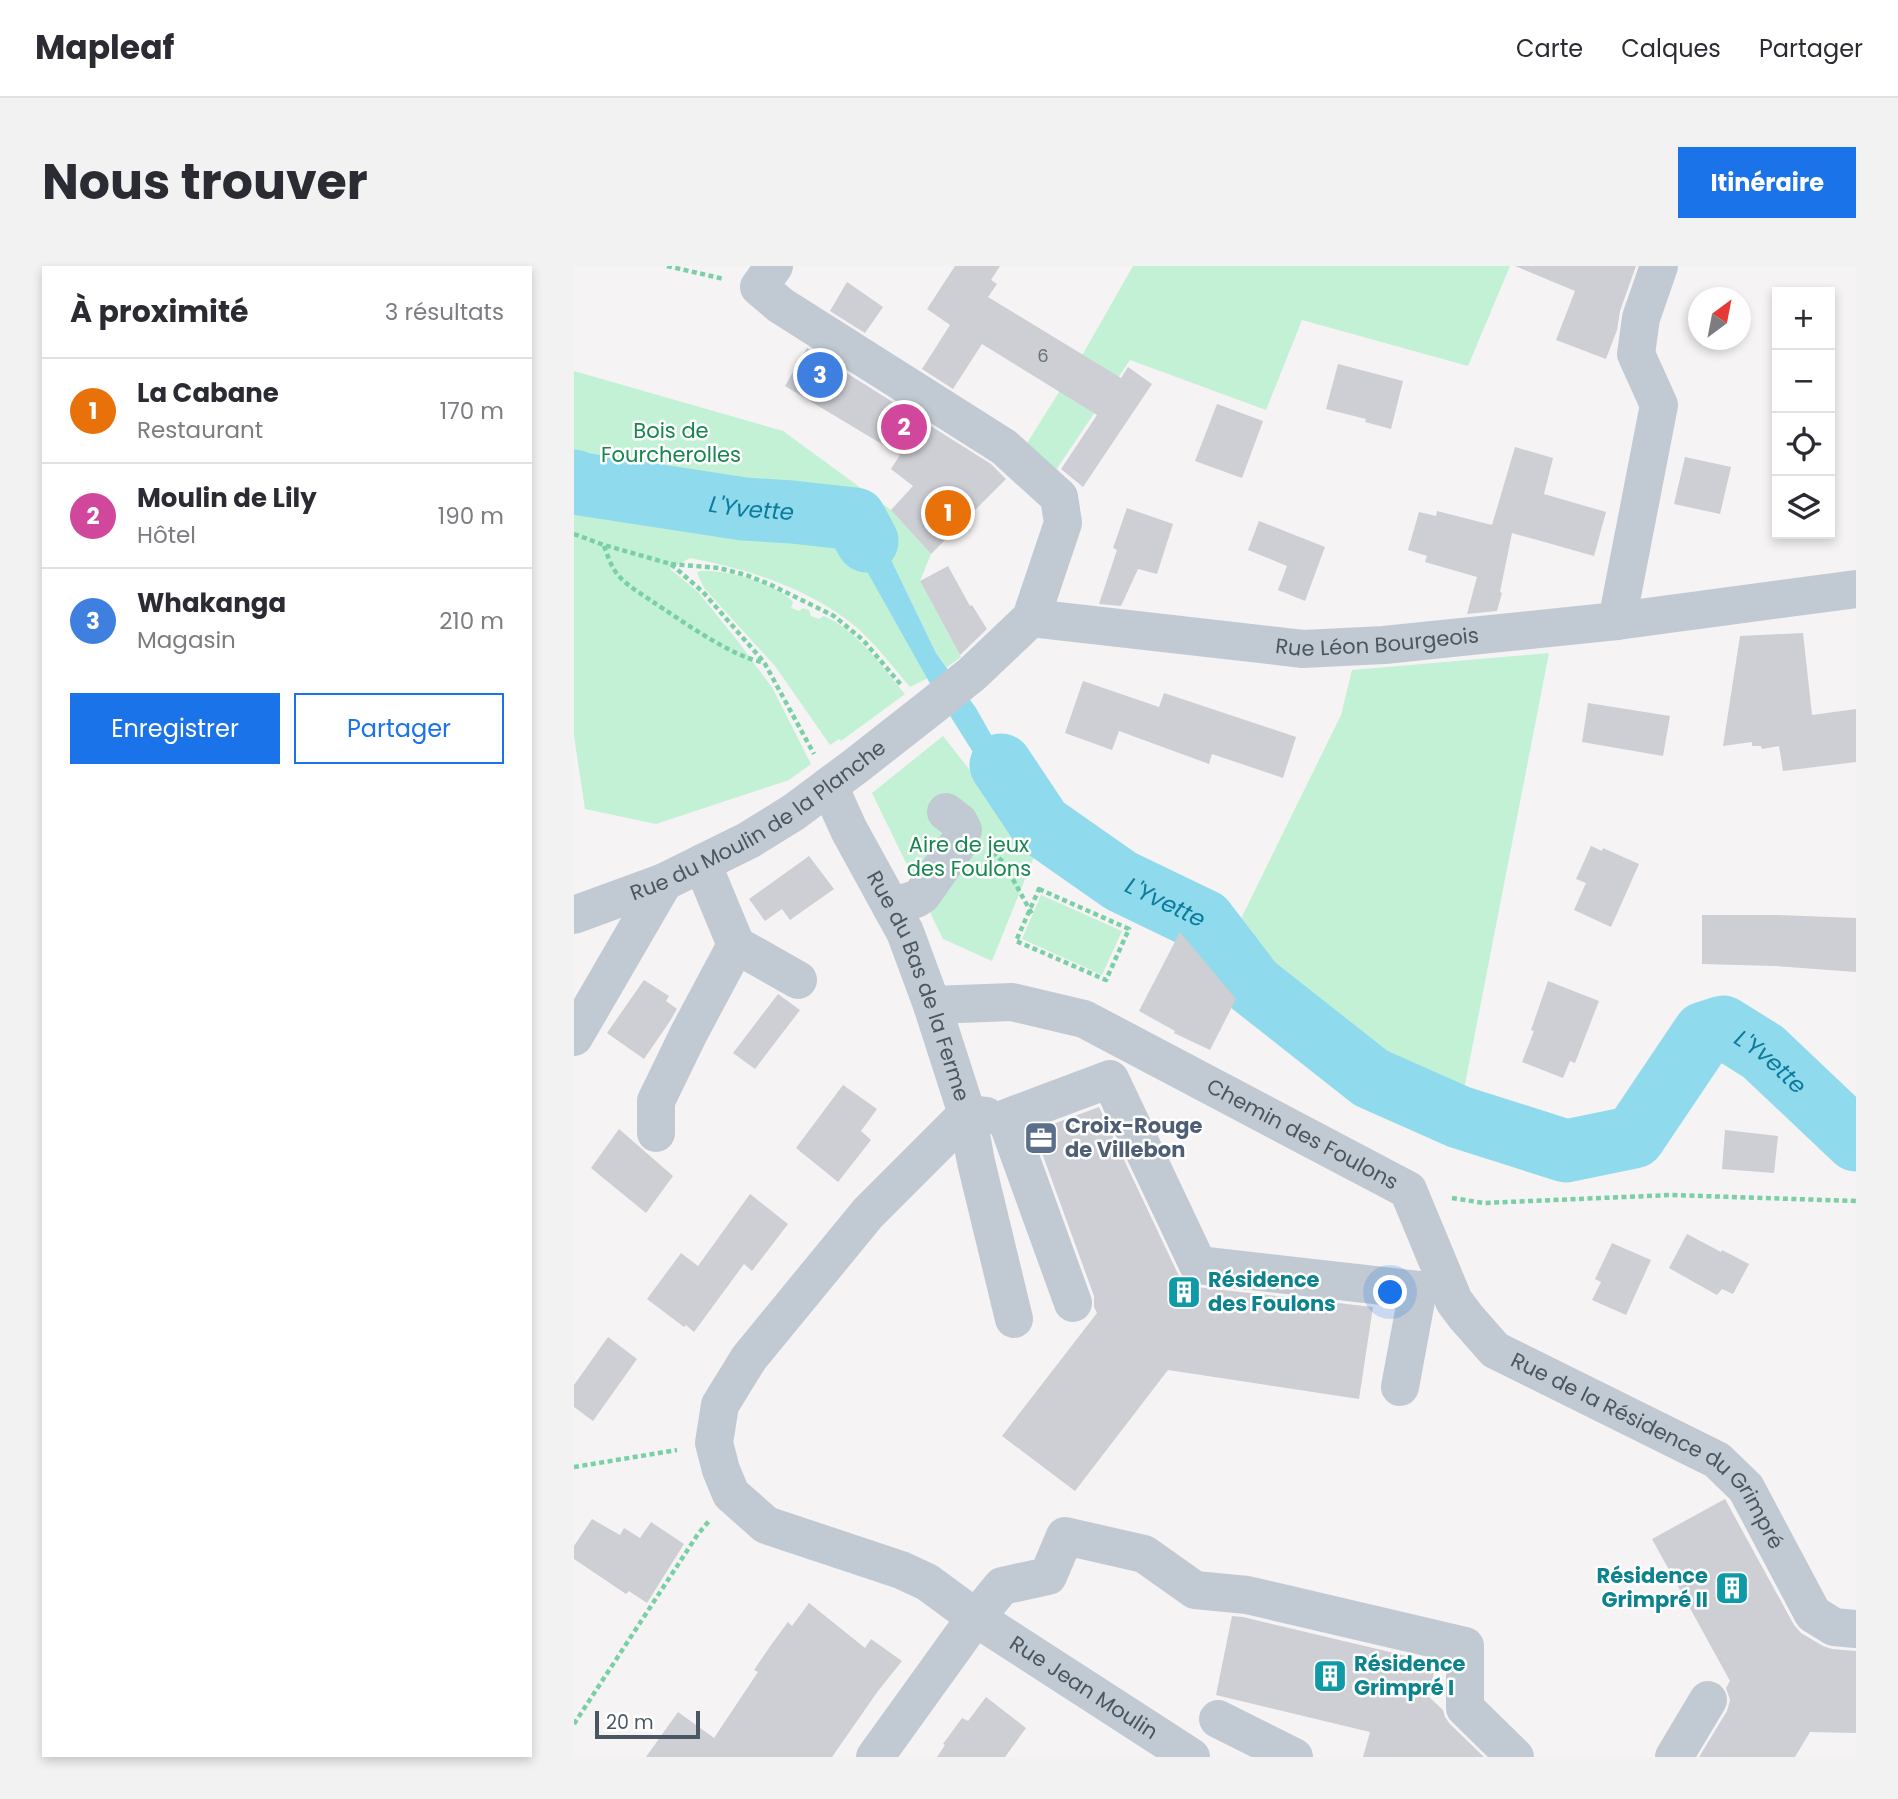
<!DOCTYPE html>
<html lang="fr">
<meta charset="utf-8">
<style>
:root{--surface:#fff;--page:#f2f2f3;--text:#2b2b33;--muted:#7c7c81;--line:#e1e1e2;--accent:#1a73e8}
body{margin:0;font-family:Poppins,sans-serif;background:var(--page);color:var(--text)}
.controls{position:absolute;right:21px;top:21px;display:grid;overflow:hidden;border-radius:0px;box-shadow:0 4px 10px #0003}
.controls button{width:63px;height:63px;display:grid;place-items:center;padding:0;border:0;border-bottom:2px solid var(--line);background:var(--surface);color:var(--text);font:35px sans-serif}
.compass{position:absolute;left:1114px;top:21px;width:63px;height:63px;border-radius:50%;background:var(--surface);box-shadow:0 4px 10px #0003;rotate:32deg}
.scale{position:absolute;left:21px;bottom:18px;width:105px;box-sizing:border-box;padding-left:7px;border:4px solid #4a5661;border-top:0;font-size:19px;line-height:24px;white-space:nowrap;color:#4a5661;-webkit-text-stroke:5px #fff;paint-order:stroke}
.you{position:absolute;left:817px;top:1027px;width:24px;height:24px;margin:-18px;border:5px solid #fff;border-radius:50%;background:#1a73e8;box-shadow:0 0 0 10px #1a73e833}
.badge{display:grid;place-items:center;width:46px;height:46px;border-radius:50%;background:var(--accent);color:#fff;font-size:23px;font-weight:700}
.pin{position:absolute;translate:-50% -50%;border:4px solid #fff;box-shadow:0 2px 7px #0006}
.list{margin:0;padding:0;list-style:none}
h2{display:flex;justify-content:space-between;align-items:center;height:91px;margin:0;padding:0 28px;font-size:30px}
h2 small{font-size:23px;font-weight:400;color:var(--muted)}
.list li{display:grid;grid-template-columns:46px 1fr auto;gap:21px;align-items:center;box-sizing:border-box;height:105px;padding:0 28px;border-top:2px solid var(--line)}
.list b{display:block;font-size:26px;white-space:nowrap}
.list p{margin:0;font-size:23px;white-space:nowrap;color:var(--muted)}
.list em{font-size:23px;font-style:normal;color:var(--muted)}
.actions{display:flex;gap:14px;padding:21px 28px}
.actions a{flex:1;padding:16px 0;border:2px solid var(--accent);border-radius:0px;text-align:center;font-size:24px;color:var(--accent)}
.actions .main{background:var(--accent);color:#fff}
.icon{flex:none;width:38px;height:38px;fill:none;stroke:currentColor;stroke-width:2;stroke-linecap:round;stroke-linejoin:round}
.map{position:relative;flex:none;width:1282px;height:1491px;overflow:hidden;border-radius:0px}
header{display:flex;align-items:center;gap:42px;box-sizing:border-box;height:98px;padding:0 35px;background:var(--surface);border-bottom:2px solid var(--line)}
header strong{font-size:33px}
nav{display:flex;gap:38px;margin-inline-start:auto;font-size:24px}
.intro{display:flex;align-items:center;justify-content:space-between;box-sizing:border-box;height:168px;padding:0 42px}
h1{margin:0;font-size:49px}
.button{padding:18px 32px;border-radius:0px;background:var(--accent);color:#fff;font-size:24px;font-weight:700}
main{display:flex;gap:42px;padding:0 42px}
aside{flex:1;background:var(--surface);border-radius:0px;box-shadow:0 4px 10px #0003}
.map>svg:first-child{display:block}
.green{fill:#c3f1d5}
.water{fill:#90daee}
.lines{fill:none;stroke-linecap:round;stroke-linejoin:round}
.river{stroke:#90daee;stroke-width:63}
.building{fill:#cdcfd5}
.path{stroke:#7ad0a6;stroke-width:4.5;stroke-dasharray:5 3.5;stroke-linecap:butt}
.minor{stroke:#c1cad2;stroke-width:38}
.labels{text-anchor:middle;stroke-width:5;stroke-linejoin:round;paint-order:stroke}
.number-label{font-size:18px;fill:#6b747e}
.park-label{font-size:21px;fill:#17864f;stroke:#fff}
.street-label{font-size:21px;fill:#4a5661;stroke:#fff}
.service-label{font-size:21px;font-weight:bold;fill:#4e5e75;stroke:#fff;text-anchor:start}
.culture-label{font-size:21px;font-weight:bold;fill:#0d838f;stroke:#fff;text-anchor:start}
.water-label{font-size:23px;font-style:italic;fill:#0c7c9b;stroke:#fff}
</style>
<header>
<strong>Mapleaf</strong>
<nav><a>Carte</a><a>Calques</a><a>Partager</a></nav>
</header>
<div class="intro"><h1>Nous trouver</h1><a class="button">Itinéraire</a></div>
<main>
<aside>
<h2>À proximité<small>3 résultats</small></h2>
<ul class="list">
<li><span class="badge" style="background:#e8710a">1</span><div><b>La Cabane</b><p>Restaurant</p></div><em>170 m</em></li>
<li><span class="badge" style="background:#d1479c">2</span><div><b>Moulin de Lily</b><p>Hôtel</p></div><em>190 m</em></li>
<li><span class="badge" style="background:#3f7fe0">3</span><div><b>Whakanga</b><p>Magasin</p></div><em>210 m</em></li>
</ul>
<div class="actions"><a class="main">Enregistrer</a><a>Partager</a></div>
</aside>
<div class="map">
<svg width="1282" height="1491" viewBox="0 0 1282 1491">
<rect width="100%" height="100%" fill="#f5f3f3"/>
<g class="green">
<path d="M559,0H936L894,100L728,54L692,144L556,94L482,204L450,182L510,86Z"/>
<path d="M0,105L209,165L317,244L357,288L346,315L387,391L373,401L362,387L308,275L269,241L242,234H225L214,263L282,286L354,412L336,421C319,401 301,377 281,360C234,322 174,303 116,292L96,303L124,326L163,374L199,423L237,498L215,514L82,558L11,543L0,470Z"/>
<path d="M126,305C150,303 203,317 219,336L217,342L225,345L229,342L235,344L237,350L245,353L250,350C284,365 307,400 331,428L267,475L265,473L256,479L201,400L130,322L123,307Z"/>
<path d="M975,387L887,839L798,799L696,716L657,673L767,449L778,404Z"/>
<path d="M369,470L423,539L468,571L418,695L369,673L298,527Z"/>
<path d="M467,629L548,665L528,709L448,673Z"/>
</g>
<path class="water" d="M225,234H242L269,241L288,250L308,275L362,387L402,442L434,499L490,554L477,572L445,546L417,515L358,421L282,286L214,263Z"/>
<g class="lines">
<g class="river">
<path id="s1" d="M0,215L7,218L170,243L218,246L281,253L293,275"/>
<path id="s2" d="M427,499L467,559L547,615L630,655L679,719L797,812L885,851L992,885L1060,871L1130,767L1149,761L1189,786L1282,874"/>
</g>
</g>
<g class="building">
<path d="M381,0H426L417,14L423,18L414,31L547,112L554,101L578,118L509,221L487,203L523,149L408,78L379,123L348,103L376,59L353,43Z"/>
<path d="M941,0H1062L1046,45L1043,64L1032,93L982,74L1001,25Z"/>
<path d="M273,16L309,41L291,67L256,45Z"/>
<path d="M233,82L417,198L432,213L357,288L317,244L339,220L317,203L326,189L211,120Z"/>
<path d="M764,98L829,115L817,163L791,156L792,153L752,143Z"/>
<path d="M643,138L689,155L668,212L621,195Z"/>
<path d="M941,181L979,192L970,228L1032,246L1020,290L938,267L926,326L928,327L923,345L893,348L903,311L851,296L853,290L834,284L845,246L862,250L863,245L918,259Z"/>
<path d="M1111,191L1157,201L1146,248L1100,238Z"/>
<path d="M553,242L599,258L583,308L564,303L547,340L525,338L543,284L539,282Z"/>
<path d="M685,255L751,281L731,335L704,324L713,300L674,284Z"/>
<path d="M374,300L396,340L398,339L413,363L386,389L346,315Z"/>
<path d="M1229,367L1238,449L1282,443V496L1209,505L1205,480L1188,483L1187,480H1178V476L1149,480L1166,370Z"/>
<path d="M509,415L585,441L590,427L722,471L709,512L638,488L635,498L545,465L538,484L491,467Z"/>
<path d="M1014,437L1096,450L1089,490L1008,476Z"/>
<path d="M1017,580L1028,585L1029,582L1065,598L1037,661L1000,644L1012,617L1002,613Z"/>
<path d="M235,590L260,623L216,654L208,643L191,655L175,633Z"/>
<path d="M1128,649H1203L1282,652V706L1202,700L1128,698Z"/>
<path d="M606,666L662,733L636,784L600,767L601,765L565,745Z"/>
<path d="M70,714L95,730L92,735L103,743L96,755L70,793L33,767Z"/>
<path d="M974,715L1025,735L1001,797L996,795L989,812L948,796L960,765L957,764Z"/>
<path d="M204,728L226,744L181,803L159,787Z"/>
<path d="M269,819L303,843L287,865L297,874L264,916L222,882Z"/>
<path d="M525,841L604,1008L611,1016L622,1021L799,1041L785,1133L594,1104L501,1225L428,1170L523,1047L520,1041V1030L460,865Z"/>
<path d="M45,863L99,910L72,947L17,902Z"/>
<path d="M1151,864L1204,870L1200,907L1148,903Z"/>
<path d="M176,928L214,958L178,1005L170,998L120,1066L112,1059L110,1061L73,1033L107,987L124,1000Z"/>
<path d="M1113,968L1147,986L1148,984L1175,998L1159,1028L1148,1023L1143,1029L1095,1002Z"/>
<path d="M1038,977L1077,994L1052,1049L1018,1034L1027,1016L1021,1013Z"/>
<path d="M34,1071L63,1093L19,1155L0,1141V1119Z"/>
<path d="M1151,1233L1220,1359L1227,1367L1249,1380L1258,1383L1282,1385V1467L1236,1466L1221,1491H1125L1153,1445L1156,1434L1152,1422L1156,1415L1078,1273Z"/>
<path d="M18,1253L46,1269L50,1262L66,1272L77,1256L110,1278L73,1337L55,1325L52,1328L0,1293V1280Z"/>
<path d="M235,1337L291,1382L297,1373L328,1395L304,1425L258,1491H72L104,1446L140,1472L184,1406L180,1404L197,1379L214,1356L218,1360Z"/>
<path d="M658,1350L669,1351L862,1397L855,1431L869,1444L871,1451L876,1458L910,1491H789L796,1466L642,1429Z"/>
<path d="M412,1431L452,1462L431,1491H363L371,1479L369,1478L388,1452L394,1455Z"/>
</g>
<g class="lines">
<g class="path">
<path d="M93,0L150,13"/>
<path d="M0,268L30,279L97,298L129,326L190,396L240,488"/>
<path d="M30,280C34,290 37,301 44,309C53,320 68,328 79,336C107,354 156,390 188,396"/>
<path d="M97,298L145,302L172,309L195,318L260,350L289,374L328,420"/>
<path d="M419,586L430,597L458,648"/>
<path d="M465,623L555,663L532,714L442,675Z"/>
<path d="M878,932L910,937L1097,929L1282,935"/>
<path d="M0,1201L103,1184"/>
<path d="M0,1458L124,1268L135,1255"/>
</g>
<g class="minor">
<path id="s3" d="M457,352L729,383L810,379L1043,355L1282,323"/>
<path d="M1043,355L1085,139L1062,88L1067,52L1085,0"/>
<path id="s4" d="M255,520L275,564L331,666L358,739L393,848L294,947L175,1092L146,1139L140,1177L147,1204L157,1228L192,1259L327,1304L353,1316L402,1352L617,1491"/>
<path d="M317,641L342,633L348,629L386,575L389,564L385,556L372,546"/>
<path id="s5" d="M0,649L90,616L175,574L220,546L283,499L357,441L398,408L457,352L489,257L485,231L430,181L206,39L185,21L200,0"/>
<path d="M162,679L224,714"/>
<path id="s6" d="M358,739L438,736L510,753L834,924L880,1035L892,1051L921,1084L1143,1194L1172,1222L1239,1348L1260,1361L1282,1363"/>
<path d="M0,771L90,616"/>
<path d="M412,850L393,848L402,896L440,1053"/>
<path d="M82,867V835L115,767L162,679L128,597"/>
<path d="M499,1037L432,852L536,813L624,999L844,1024L826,1121"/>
<path d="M644,1453L720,1491"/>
<path d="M301,1491L396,1359L428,1320L474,1310L491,1270L570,1288L621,1324L673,1329L891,1380V1442L941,1491"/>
<path d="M1100,1491L1134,1434"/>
</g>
</g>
<defs>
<g id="office-square" transform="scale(1.75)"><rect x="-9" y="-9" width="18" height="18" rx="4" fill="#5c6f8a" stroke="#fff"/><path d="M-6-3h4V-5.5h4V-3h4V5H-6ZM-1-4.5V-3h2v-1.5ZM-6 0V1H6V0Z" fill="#fff"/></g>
<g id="building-square" transform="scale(1.75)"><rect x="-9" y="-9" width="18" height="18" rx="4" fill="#0f9aa8" stroke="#fff"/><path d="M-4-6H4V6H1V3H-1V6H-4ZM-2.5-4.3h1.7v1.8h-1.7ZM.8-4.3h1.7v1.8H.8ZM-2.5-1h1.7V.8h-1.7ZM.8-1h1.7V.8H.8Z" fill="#fff"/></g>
</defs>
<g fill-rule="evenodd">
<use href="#office-square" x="467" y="872"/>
<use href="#building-square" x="610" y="1026"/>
<use href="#building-square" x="1158" y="1322"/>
<use href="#building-square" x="756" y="1410"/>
</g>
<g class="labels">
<g class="number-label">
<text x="469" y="96">6</text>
</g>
<g class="park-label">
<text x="97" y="172">Bois de<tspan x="97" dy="24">Fourcherolles</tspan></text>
<text x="395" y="586">Aire de jeux<tspan x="395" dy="24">des Foulons</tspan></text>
</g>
<g class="street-label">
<text dy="7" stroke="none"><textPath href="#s3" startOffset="348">Rue Léon Bourgeois</textPath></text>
<text dy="7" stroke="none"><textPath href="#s5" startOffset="208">Rue du Moulin de la Planche</textPath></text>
<text dy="7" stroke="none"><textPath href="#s4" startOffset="220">Rue du Bas de la Ferme</textPath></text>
<text dy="7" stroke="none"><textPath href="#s6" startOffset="401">Chemin des Foulons</textPath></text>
<text dy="7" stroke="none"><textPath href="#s6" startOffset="892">Rue de la Résidence du Grimpré</textPath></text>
<text dy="7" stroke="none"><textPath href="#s4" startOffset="1239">Rue Jean Moulin</textPath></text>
</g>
<g class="service-label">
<text x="491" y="867">Croix-Rouge<tspan x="491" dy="24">de Villebon</tspan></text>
</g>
<g class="culture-label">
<text x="634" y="1021">Résidence<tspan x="634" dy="24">des Foulons</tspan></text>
<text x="1134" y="1317" text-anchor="end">Résidence<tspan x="1134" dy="24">Grimpré II</tspan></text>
<text x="780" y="1405">Résidence<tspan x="780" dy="24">Grimpré I</tspan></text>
</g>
<g class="water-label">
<text dy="8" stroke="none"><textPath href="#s1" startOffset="180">L'Yvette</textPath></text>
<text dy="8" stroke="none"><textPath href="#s2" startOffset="219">L'Yvette</textPath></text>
<text dy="8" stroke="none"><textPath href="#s2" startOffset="975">L'Yvette</textPath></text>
</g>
</g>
</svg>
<div class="controls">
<button>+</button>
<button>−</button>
<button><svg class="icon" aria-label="locate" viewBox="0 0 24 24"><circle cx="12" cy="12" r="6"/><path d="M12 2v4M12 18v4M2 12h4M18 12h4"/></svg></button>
<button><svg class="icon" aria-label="layers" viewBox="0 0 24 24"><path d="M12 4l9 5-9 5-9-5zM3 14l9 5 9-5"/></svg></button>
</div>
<svg class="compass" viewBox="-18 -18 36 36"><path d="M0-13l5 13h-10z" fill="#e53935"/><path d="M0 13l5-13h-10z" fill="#7c7c81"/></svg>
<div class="scale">20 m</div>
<div class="you"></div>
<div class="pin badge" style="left:374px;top:247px;background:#e8710a">1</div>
<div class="pin badge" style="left:330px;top:161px;background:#d1479c">2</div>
<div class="pin badge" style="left:246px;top:109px;background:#3f7fe0">3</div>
</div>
</main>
